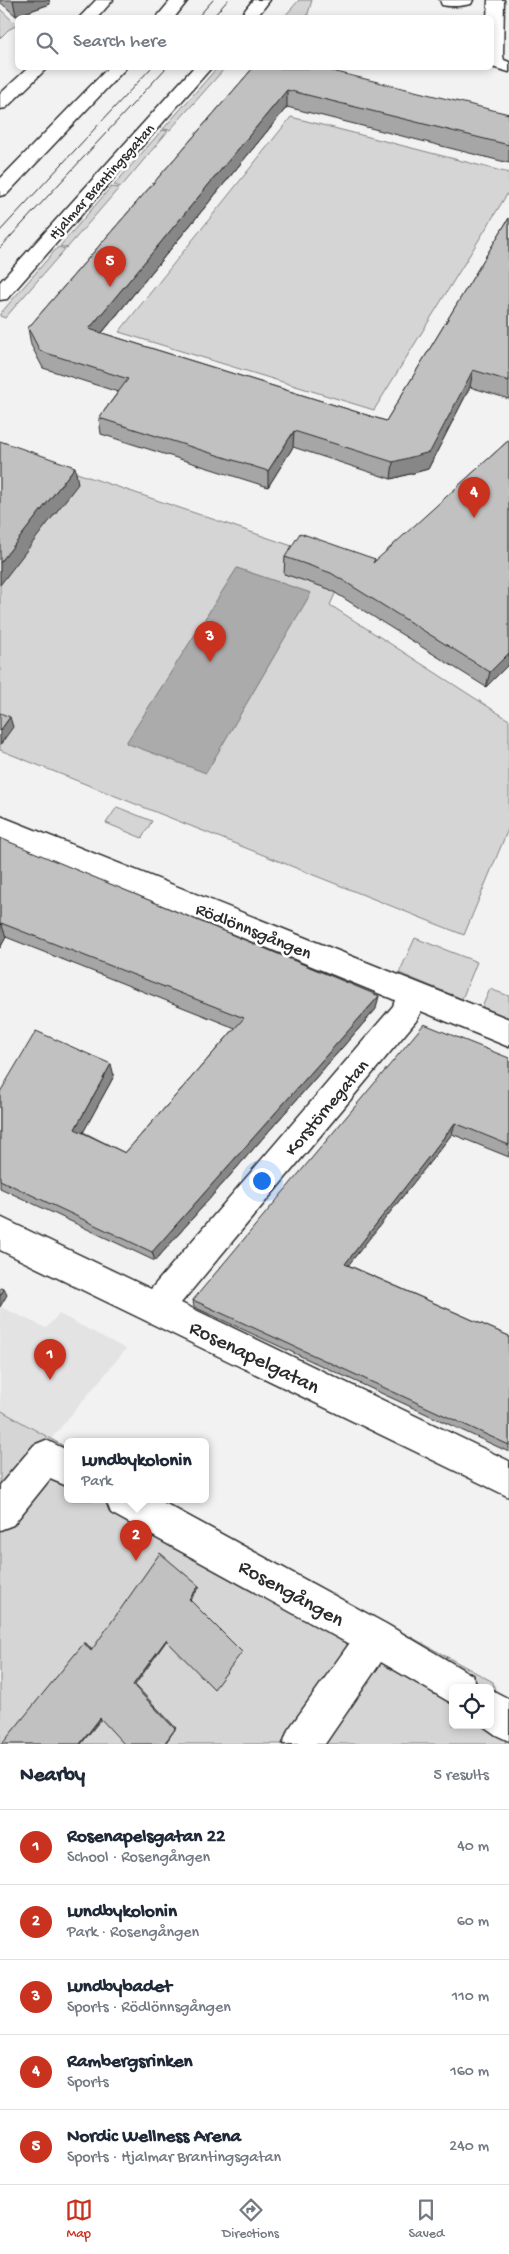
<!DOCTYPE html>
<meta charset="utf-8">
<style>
:root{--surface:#fff;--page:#f2f2f3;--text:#1f2937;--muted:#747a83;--line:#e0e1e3;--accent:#c8321e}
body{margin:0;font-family:"Gochi Hand",sans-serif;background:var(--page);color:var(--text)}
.controls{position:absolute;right:15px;bottom:15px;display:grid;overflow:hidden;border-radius:8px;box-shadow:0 2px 8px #0003}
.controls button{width:45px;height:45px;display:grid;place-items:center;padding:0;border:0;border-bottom:1px solid var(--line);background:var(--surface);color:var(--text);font:25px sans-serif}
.you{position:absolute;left:261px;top:1180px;width:18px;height:18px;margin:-12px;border:4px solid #fff;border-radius:50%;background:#1a73e8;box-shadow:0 0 0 8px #1a73e833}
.badge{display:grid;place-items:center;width:32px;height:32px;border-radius:50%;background:var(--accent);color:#fff;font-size:16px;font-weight:700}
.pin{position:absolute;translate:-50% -41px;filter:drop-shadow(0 1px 2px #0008)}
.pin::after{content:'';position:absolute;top:26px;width:18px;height:15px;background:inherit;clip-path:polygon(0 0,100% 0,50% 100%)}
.popup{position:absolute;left:64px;top:1438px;width:145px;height:65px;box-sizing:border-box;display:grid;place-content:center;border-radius:8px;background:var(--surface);filter:drop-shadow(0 1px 4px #0005);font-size:16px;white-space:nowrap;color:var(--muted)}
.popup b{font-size:19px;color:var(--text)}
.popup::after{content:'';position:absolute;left:50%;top:100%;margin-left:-10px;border:10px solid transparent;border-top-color:var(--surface)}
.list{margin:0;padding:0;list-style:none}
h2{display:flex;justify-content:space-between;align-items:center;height:65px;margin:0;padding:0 20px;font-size:21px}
h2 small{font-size:16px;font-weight:400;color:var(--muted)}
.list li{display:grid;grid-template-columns:32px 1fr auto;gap:15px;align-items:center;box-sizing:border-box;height:75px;padding:0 20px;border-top:1px solid var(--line)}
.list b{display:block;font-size:19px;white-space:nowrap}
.list p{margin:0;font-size:16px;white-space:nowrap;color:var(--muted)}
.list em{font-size:16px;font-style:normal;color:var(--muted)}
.icon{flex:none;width:28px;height:28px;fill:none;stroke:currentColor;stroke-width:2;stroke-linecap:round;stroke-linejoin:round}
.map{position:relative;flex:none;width:509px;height:1744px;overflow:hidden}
.search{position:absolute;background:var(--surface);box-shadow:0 2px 8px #0003;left:15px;right:15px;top:15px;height:55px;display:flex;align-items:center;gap:12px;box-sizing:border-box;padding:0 18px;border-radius:8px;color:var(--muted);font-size:19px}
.sheet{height:440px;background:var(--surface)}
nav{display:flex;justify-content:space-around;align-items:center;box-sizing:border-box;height:70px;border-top:1px solid var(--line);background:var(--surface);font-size:14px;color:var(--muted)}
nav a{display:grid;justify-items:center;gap:2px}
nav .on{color:var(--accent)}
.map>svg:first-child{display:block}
.built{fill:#e3e3e3}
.green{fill:#d5d5d5;stroke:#808080;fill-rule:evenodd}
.water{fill:#ababab;stroke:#787878}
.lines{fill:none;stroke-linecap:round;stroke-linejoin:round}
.minor-casing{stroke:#2b2b2b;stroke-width:3}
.major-casing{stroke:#2b2b2b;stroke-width:3}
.minor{fill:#fff;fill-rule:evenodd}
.major{fill:#fff;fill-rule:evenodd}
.tram{stroke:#2b2b2b;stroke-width:1}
.wall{fill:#a6a6a6;stroke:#2b2b2b}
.shaded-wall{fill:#878787;stroke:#2b2b2b}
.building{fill:#c1c1c1;stroke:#2b2b2b}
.labels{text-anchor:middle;stroke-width:5;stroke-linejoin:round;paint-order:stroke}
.far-street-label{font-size:15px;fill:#2b2b2b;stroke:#fff}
.street-label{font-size:18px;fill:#2b2b2b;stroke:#fff}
.near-street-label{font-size:21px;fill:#2b2b2b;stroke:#fff}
</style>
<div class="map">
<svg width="509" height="1744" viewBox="0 0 509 1744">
<rect width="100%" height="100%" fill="#f2f2f2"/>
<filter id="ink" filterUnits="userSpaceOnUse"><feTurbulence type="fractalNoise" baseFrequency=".02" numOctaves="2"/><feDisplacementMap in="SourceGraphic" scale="10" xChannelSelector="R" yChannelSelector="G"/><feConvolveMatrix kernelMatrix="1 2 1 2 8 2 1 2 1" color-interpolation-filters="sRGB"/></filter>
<g filter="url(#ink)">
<path class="built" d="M0,1291L1,1307L46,1328L59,1314L126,1349L51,1439L0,1410Z"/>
<g class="green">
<path d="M299,0H312L307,17H284Z"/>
<path d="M0,9L17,25L8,30L0,38Z"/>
<path d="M217,68H225L170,130L163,129Z"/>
<path d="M291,117L509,173V191L374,410L119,332Z"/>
<path d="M162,130L168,131L121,187L114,185Z"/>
<path d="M111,187L119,188L67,248L60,246Z"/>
<path d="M58,247L65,249L5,318L0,316V314Z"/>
<path d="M0,447L348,565L330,605L509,720V827L464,935L0,750Z"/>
<path d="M117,807L152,821L142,838L106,823Z"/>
<path d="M415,938L477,962L462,999L399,973Z"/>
<path d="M490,989L509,996V1018L482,1007Z"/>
<path d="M0,1410L67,1448V1500H161L493,1682L506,1744H0ZM453,1688H490V1725H453Z"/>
</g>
<path class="water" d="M237,568L311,593L206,773L126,743Z"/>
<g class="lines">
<g class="minor-casing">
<g id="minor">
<path d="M96,0H113L97,18H79Z"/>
<path d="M440,0H473L471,4C462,6 451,7 442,5Z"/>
<path d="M488,0H504L503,56L504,60L509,62V72L492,67V18H487Z"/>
<path d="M28,68H47L6,108L0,109V94Z"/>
<path d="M0,816L509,1019V1047L421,1011L416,1021L181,1303L509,1461V1497L0,1250V1217L151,1289L393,1006L395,1000L0,839Z"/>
<path d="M46,1440L67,1450V1486L50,1479L13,1525L0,1530V1485L34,1445Z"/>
<path d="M106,1500H159L388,1625L472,1675L478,1688H453V1704L381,1662L325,1744H283L288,1730L349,1644L111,1513Z"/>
<path d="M490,1689L509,1699V1741L496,1735L482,1725H490Z"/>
</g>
</g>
<g class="major-casing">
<g id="major">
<path d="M171,0H188L174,18H156Z"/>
<path d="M253,0H270L256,18H239Z"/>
<path d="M108,68H126L7,194L0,196V179Z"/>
<path d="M193,68H211L7,299L0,300V282Z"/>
</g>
</g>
<use href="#minor" class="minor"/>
<use href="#major" class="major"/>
<g class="tram">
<path d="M197,18L213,0"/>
<path d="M212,18L228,0"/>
<path d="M0,231L151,68"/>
<path d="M0,248L166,68"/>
</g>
</g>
<g class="wall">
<path d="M0,0H49L50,4L16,16L0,2Z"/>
<path d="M253,68L509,114V163L287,107L102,333L386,421L509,218V399L470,387L428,469L391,479L293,447L268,487L101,434L99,418L118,392L43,368L31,345L28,328Z"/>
<path d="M509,440V664L486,687L329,589L284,574L285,557L375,559V562Z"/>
<path d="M0,838L376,1009L155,1261L0,1188V1092L114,1076L83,1132L125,1153L235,1028L6,937L0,948Z"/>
<path d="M509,1058V1157L452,1134L348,1265L509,1336V1452L194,1307L193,1300Z"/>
</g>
<g class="shaded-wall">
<path d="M13,0H49L50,4L16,16Z"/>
<path d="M287,90V107L91,346L89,329Z"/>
<path d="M473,370L470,387L428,469L391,479L393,462Z"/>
<path d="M294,431L293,447L268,487V471Z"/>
<path d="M75,467L78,484L0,585V563Z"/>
<path d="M509,653V664L486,687L490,672Z"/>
<path d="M10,717L13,727L0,745V731Z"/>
<path d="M1,923L6,937L0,948V925Z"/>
<path d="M379,996L376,1009L155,1261L152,1252Z"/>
<path d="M111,1064L114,1076L79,1140L75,1129Z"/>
<path d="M455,1123L452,1134L343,1272L345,1264Z"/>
<path d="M4,1289L7,1295L0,1307V1296Z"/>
<path d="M199,1586L200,1587L190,1600L189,1599Z"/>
<path d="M166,1640H167L135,1685L176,1728L165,1744L133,1685Z"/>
<path d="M84,1643H86L93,1651H91Z"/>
<path d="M100,1718H102L81,1744H80Z"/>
</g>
<g class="building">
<path d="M253,68H320L509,114V145L287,90L89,329L386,421L509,218V381L473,370L430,452L393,462L294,431L268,471L99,418L128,379L40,351L28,328Z"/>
<path d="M509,440V653L490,672L331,573L285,557L300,533L375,559L373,563Z"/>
<path d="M0,441L75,467L0,563Z"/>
<path d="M0,713L10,717L0,731Z"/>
<path d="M0,838L379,996L152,1252L0,1180V1092L36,1031L111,1064L75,1129L125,1153L244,1018L1,923L0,925Z"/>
<path d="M424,1024L509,1058V1145L455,1123L345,1264L509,1336V1445L193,1300Z"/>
<path d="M0,1288L4,1289L0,1296Z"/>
<path d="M160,1553L199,1586L189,1599L242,1652L214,1689L166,1640L133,1685L175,1729L164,1744H124L100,1718L80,1744H2L84,1643L91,1651Z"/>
</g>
</g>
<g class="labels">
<g class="far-street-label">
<text transform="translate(101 181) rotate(-48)" y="5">Hjalmar Brantingsgatan</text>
</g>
<g class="street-label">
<text transform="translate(254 930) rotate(22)" y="6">Rödlönnsgången</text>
<text transform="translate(326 1107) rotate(-50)" y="6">Korstörnegatan</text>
</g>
<g class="near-street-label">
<text transform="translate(255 1356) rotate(26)" y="7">Rosenapelgatan</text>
<text transform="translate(292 1592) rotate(29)" y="7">Rosengången</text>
</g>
</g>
</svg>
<div class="controls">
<button><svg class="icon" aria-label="locate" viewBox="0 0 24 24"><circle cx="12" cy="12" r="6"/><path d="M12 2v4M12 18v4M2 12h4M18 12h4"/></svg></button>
</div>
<div class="you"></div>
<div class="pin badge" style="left:50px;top:1380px">1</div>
<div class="pin badge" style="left:136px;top:1561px">2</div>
<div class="popup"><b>Lundbykolonin</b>Park</div>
<div class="pin badge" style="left:210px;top:662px">3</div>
<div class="pin badge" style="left:474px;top:518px">4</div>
<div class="pin badge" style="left:110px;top:287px">5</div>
<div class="search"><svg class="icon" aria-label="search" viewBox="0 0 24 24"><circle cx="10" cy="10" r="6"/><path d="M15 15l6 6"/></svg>Search here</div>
</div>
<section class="sheet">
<h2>Nearby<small>5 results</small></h2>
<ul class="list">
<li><span class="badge">1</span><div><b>Rosenapelsgatan 22</b><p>School · Rosengången</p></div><em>40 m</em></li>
<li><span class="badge">2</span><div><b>Lundbykolonin</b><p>Park · Rosengången</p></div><em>60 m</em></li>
<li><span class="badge">3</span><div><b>Lundbybadet</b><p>Sports · Rödlönnsgången</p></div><em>110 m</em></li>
<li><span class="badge">4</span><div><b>Rambergsrinken</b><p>Sports</p></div><em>160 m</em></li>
<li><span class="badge">5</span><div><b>Nordic Wellness Arena</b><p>Sports · Hjalmar Brantingsgatan</p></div><em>240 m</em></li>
</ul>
</section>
<nav>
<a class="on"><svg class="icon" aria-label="map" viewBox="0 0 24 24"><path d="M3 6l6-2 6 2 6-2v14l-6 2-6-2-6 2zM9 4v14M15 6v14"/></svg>Map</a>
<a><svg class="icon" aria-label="directions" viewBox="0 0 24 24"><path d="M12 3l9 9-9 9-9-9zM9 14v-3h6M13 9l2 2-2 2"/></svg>Directions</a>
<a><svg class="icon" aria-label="saved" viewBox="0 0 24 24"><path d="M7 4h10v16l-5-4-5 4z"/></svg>Saved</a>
</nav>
